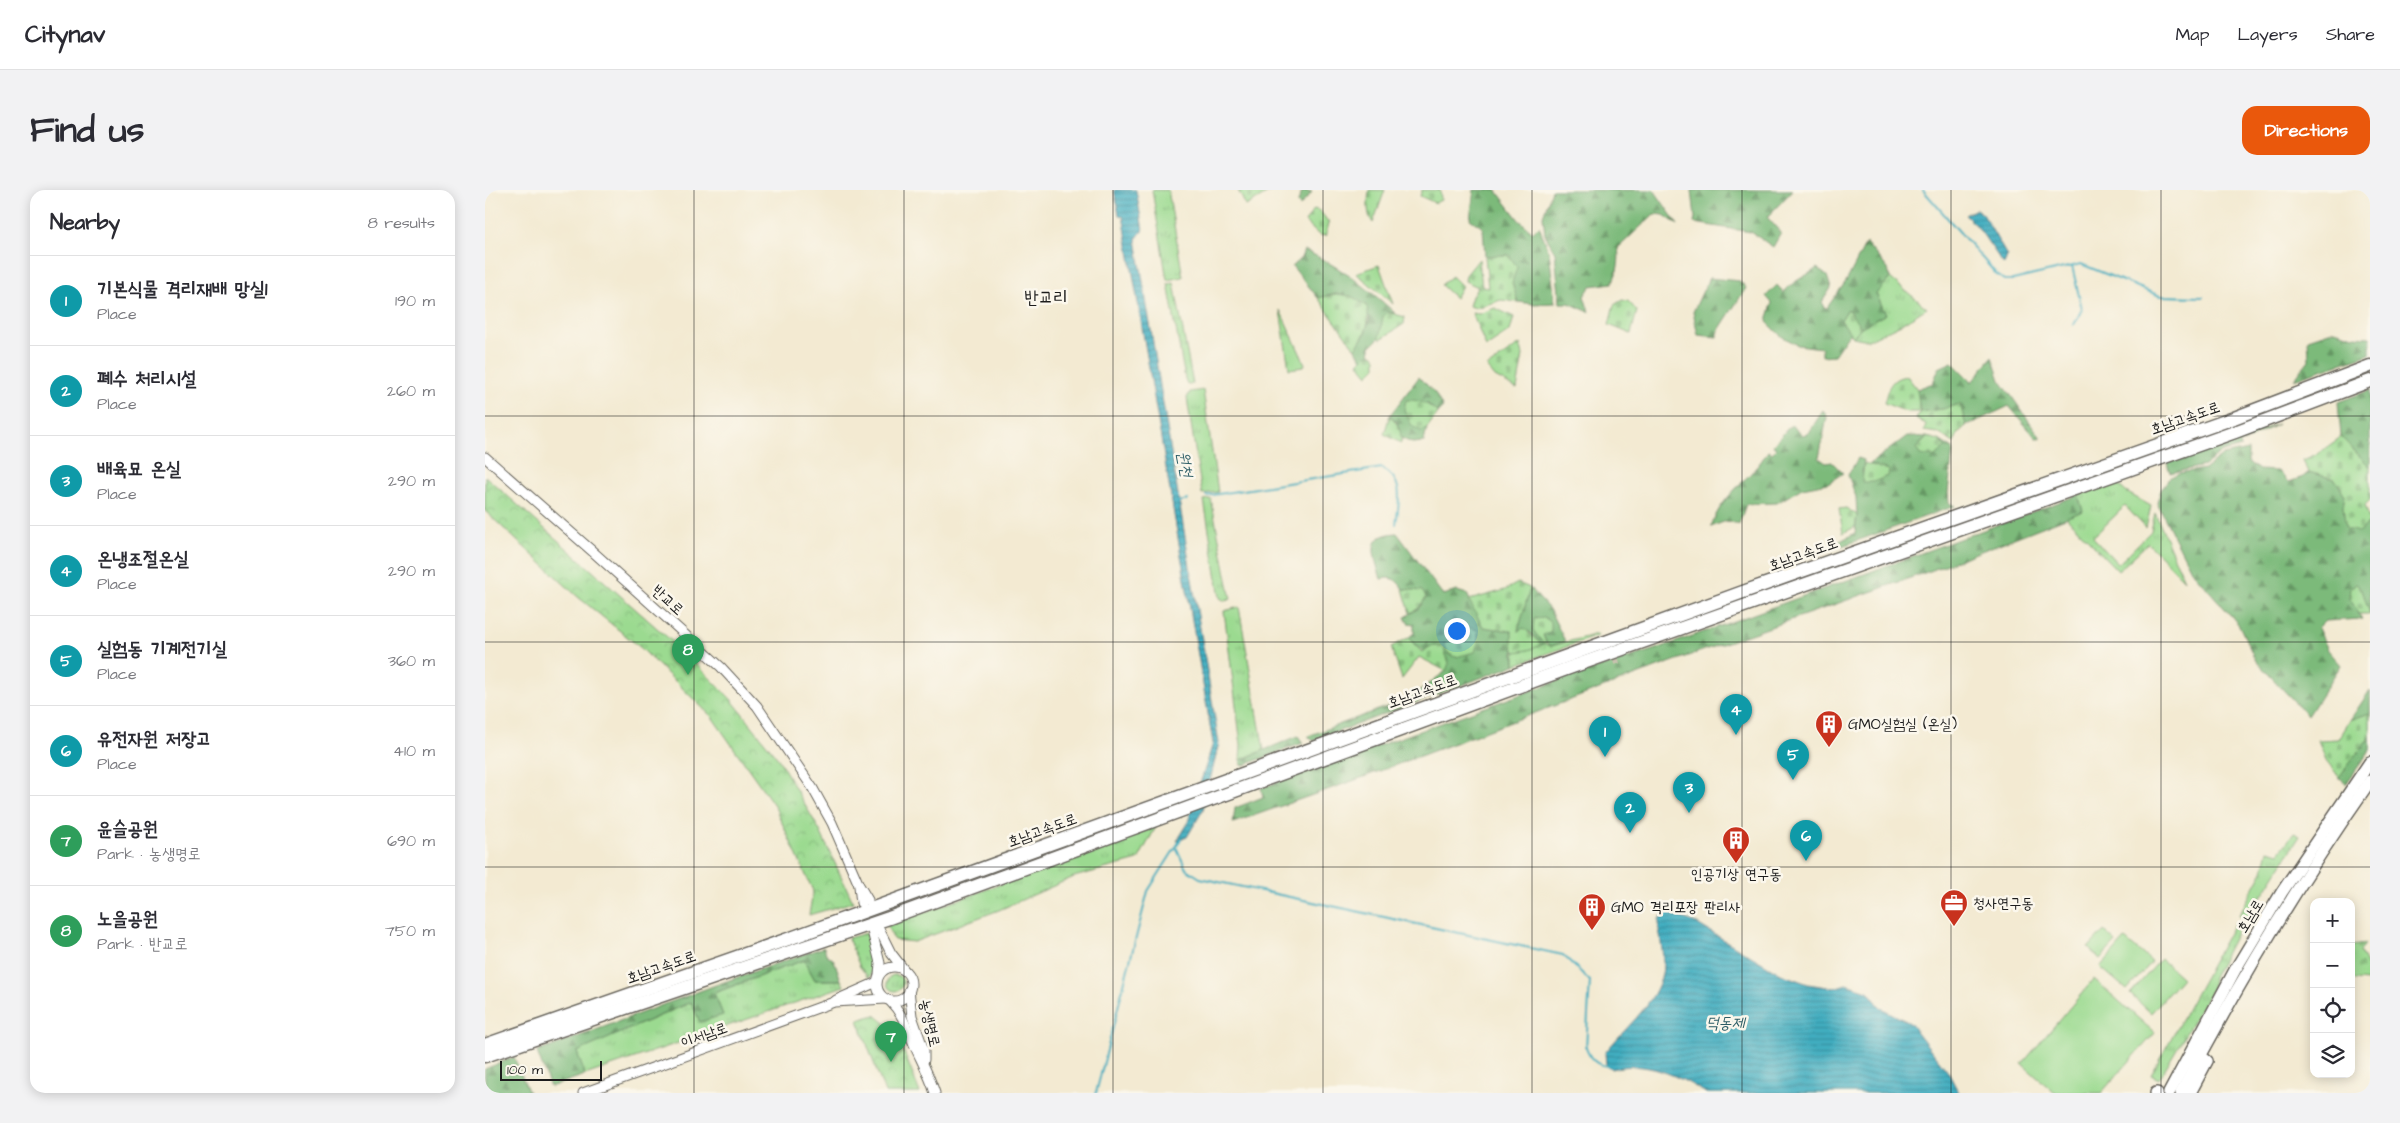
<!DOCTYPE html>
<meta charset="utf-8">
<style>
:root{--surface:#fff;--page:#f2f2f3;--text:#2b2b33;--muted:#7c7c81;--line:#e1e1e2;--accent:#ea580c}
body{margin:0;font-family:"Architects Daughter","Poor Story",sans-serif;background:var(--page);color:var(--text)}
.controls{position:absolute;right:15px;bottom:15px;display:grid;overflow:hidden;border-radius:10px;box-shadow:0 2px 12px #0003}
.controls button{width:45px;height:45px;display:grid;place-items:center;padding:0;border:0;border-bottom:1px solid var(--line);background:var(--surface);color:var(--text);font:25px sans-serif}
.scale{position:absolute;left:15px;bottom:12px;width:102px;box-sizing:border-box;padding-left:5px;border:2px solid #1c1c1c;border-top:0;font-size:14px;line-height:18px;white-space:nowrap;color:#1c1c1c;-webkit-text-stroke:4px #fbf7ec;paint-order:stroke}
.you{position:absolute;left:971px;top:440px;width:18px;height:18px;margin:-12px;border:4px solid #fff;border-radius:50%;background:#1a73e8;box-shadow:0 0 0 8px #1a73e833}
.badge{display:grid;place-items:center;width:32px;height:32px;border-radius:50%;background:var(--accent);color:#fff;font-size:16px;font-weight:700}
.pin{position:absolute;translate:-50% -41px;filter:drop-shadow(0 1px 2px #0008)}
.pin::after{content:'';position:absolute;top:26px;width:18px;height:15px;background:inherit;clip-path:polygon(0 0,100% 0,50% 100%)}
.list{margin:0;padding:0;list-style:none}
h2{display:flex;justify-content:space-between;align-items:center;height:65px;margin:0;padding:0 20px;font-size:21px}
h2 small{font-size:16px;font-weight:400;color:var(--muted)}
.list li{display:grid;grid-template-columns:32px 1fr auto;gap:15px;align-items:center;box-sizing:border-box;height:90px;padding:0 20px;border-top:1px solid var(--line)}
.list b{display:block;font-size:19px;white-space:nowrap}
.list p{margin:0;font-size:16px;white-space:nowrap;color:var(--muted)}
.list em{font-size:16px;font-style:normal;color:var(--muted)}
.icon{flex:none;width:28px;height:28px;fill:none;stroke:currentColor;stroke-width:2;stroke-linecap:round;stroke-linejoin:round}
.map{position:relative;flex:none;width:1885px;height:903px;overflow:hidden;border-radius:15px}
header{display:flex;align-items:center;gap:30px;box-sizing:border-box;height:70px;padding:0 25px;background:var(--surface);border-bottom:1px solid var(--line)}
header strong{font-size:24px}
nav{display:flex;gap:28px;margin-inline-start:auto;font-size:18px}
.intro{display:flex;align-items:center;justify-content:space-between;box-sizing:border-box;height:120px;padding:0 30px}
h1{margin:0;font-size:35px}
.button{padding:12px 22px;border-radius:15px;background:var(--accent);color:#fff;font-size:18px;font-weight:700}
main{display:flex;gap:30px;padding:0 30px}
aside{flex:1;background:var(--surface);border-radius:15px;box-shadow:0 2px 12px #0003}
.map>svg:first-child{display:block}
.grass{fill:url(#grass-tufts);stroke:#5c7b56}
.forest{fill:url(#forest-firs);stroke:#4c6b4b}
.cemetery{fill:url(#cemetery-stones);stroke:#5c7b56}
.park{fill:url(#park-crowns);stroke:#5c7b56}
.pitch{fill:#9bda90;stroke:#5c7b56}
.water{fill:url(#water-rules);stroke:#2e646e}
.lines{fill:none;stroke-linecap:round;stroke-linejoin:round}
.stream{stroke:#41adc0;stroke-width:2}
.minor-tunnel{stroke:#c8c1ae;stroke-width:6;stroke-dasharray:6 3;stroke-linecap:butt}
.tertiary-casing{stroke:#67645c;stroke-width:11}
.secondary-casing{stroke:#67645c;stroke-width:11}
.trunk-casing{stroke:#67645c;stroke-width:14}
.motorway-casing{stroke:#67645c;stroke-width:15}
.tertiary{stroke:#fff;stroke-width:9}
.secondary{stroke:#fff;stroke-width:9}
.trunk{stroke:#fff;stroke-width:11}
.motorway{stroke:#fff;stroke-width:12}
.grid{fill:none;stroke:#1c1c1c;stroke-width:1;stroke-opacity:0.55}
.labels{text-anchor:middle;stroke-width:5;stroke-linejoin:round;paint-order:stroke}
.street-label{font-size:15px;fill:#1c1c1c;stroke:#fbf7ec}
.poi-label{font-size:15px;fill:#1c1c1c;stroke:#fbf7ec;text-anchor:start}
.water-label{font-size:16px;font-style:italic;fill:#2d5d66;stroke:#fbf7ec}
.quarter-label{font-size:18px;fill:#1c1c1c;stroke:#fbf7ec}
</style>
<header>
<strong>Citynav</strong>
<nav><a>Map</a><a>Layers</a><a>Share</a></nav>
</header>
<div class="intro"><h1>Find us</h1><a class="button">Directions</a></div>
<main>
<aside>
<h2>Nearby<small>8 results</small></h2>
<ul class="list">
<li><span class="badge" style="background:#0f9aa8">1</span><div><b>기본식물 격리재배 망실1</b><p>Place</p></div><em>190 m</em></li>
<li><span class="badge" style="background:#0f9aa8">2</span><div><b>폐수 처리시설</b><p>Place</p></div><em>260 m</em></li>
<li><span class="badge" style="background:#0f9aa8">3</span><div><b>배육묘 온실</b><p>Place</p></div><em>290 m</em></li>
<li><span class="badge" style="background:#0f9aa8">4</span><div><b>온냉조절온실</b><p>Place</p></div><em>290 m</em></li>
<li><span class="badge" style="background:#0f9aa8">5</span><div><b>실험동 기계전기실</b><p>Place</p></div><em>360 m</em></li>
<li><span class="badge" style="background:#0f9aa8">6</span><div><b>유전자원 저장고</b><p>Place</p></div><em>410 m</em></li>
<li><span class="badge" style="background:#2e9e5b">7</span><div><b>윤슬공원</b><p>Park · 농생명로</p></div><em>690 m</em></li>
<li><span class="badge" style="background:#2e9e5b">8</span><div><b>노을공원</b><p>Park · 반교로</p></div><em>750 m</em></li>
</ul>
</aside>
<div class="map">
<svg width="1885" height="903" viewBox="0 0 1885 903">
<defs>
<pattern id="grass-tufts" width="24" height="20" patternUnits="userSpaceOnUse" patternTransform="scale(1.25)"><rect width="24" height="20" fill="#9bda90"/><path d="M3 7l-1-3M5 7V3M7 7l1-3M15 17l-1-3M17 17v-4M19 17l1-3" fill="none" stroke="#85ba7c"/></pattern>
<pattern id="forest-firs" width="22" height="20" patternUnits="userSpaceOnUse" patternTransform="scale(1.25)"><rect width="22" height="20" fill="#7cba7a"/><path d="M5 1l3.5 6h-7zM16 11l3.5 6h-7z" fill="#659663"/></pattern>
<pattern id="cemetery-stones" width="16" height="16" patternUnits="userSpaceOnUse" patternTransform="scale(1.25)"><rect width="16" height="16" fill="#9bda90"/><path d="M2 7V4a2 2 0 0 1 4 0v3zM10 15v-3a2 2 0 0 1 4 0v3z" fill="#85ba7c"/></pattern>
<pattern id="park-crowns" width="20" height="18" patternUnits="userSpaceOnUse" patternTransform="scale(1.25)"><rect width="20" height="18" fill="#9bda90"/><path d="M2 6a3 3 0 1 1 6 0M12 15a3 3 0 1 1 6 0" fill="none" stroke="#85ba7c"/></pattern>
<pattern id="water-rules" width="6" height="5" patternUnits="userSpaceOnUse" patternTransform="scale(1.25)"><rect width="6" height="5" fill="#41adc0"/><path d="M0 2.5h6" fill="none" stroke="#368c9b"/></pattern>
</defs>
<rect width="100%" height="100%" fill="#fbf7ec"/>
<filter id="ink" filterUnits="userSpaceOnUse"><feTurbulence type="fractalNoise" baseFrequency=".02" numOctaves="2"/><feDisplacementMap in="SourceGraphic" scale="10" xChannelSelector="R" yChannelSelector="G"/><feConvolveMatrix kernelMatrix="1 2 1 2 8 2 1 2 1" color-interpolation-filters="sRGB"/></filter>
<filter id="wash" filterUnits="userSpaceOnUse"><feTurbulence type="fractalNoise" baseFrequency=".0096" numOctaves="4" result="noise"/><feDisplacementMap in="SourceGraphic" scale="20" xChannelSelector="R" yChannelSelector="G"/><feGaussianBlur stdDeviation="1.12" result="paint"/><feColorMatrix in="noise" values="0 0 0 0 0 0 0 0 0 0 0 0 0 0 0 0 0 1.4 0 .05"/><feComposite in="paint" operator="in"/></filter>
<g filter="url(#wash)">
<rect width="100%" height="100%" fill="#f3ead2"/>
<g class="grass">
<path d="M667,0H683L698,87L682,90Z"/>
<path d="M1405,88L1442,118L1418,133L1383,150L1368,147L1376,137L1401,124L1391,104Z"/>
<path d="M689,93L708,194H702L700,189L683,94Z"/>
<path d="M795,120L820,174L819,177L804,179Z"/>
<path d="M718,200L733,302L717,304L702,208L705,202Z"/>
<path d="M1631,293L1641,302L1666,316L1661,338L1640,316L1608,347L1633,374L1666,341L1670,323L1699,390L1663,353L1633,381L1581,327L1598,321L1593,305Z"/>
<path d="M726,309L746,409L740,411L735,408L719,310Z"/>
<path d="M754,417L779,560L755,570L756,555L739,421Z"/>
<path d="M1112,444V446L1030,475V462L1043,460L1058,453L1066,456Z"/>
<path d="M671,637L653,670L589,687L514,720L429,752L409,750L402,736Z"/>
<path d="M1809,643L1815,646L1763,727L1754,725L1778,681L1783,660L1794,663Z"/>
<path d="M1750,732L1753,739L1728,788L1727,799L1674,889L1666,885Z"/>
<path d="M382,743L390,777L384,788L375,777L363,748Z"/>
<path d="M319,770L330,790H356L359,796L100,885L91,862L207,812L238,825L229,803Z"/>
<circle cx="410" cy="793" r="8"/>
</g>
<g class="forest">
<path d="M818,0L827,2L815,16L813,12Z"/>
<path d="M989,0H1011L1034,30L1048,42L1054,36L1064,61L1070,113L1049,114L1033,112L1027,93L1024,65L1000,66L998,38L985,29Z"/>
<path d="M1067,0H1169L1193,35L1179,25L1169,24L1133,58C1135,70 1133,82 1127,93L1106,96L1099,106L1104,122L1084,113H1075L1070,63L1060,44L1058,26Z"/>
<path d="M1207,0H1308L1282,27L1296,43L1288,57L1266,42L1209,33L1210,28Z"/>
<path d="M1381,53L1403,79L1405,88L1391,104L1401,124L1376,137L1362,120L1356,130L1365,142L1349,165L1337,166V158L1313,155L1296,146L1282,132L1287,113L1281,106L1292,95L1299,103C1306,91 1321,87 1332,78L1342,86L1346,98L1337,112L1341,119L1362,90Z"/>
<path d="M819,60C854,76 882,97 910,123L902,122L894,148L885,157L886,165L877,169L870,159L880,144L885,127L851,104L833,108L807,76L816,68Z"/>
<path d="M1224,88L1255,91L1261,98L1232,143V147L1213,145L1208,122Z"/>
<path d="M1850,140L1869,146L1885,147V164L1809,189L1824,170L1823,149Z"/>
<path d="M1507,167L1515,190L1556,248H1551L1524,216L1481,236L1475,214L1458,219L1435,222L1432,199L1448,193L1454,178L1467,172L1487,192Z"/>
<path d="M934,187L950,203L958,218L953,223L942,213L936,241L942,238L939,252L927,253L916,248L912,232L905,225Z"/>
<path d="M1885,200V277L1856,247L1853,212Z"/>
<path d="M1338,220L1342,227L1334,268L1341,273L1347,272L1358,283L1343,293L1317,298L1292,313L1261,314L1254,334L1241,331L1226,337C1237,303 1266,290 1283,261L1287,263L1291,259L1288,255L1306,235L1318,245L1324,243Z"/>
<path d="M1793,234L1755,254L1756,257L1737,262L1719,276L1685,283L1682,273Z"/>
<path d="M1422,246L1442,247L1436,252L1449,267L1460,258L1454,250L1468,259L1463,302L1464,313L1470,316L1326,367L1370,343L1372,325L1371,307L1363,285L1373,268L1379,270L1377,283L1392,276L1385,274Z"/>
<path d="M1763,260V272L1774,280L1793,281L1804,292L1818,287L1824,282L1850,289L1860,305L1858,318L1874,342L1885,332V424L1878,403L1865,409L1877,429L1840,431L1833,438L1843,460L1856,475L1823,526L1771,471L1754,435L1706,380L1672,313L1676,300L1684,288L1694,283L1720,279L1738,265Z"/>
<path d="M1593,305L1598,321L1445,381L1200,467L876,588L748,633L750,618L778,607L776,598L1081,488L1174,458L1374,386Z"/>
<path d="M912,343L958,405L972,401L982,404L998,437L1027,441L1030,475L828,551L823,546L923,509L961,481L923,448L929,443V434L923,433L920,427L934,418L941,407L937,401L918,399C912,390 907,386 896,389C889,365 879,345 912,343Z"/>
<path d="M1045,398L1064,419L1080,451L1066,456C1055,449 1059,439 1060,428L1049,430L1048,440L1058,453L1057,455L1045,442H1033Z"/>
<path d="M1885,500V523L1865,530Z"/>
<path d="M813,546L818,553L757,576L755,570Z"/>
<path d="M1885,547V560L1861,594L1854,587Z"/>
<path d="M339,757L341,764L349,770L356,790H330L319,770L229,803L238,825L215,832L206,812L92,862L100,885L65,897L52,862L236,793Z"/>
<path d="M29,867L44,903H0V879Z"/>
</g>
<g class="cemetery">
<path d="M753,0H788L761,16Z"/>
<path d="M884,0H900L888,33C881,24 883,11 884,0Z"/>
<path d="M937,0H955L956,10L950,13L935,6Z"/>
<path d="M829,19L835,21L844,33L841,45L835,46L820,32Z"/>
<path d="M1024,65L1032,77L1027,93L1033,112L1016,110L991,118L984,116L987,106L993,97L980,91L981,85L994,69L997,97L1003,98L1000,66Z"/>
<path d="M894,75L908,114L871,83Z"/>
<path d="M967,86L977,96L970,108L956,95Z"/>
<path d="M851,104L866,106L882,116C886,133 880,145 870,159L833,108Z"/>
<path d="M1137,110L1143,111L1152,121L1146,144L1124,135L1129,115Z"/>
<path d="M1010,118L1029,127L1025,141L1001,157L987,123L994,124Z"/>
<path d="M1363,119L1376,137L1368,147L1356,130Z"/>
<path d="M902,122L920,127L919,134L896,149L894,148L898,127Z"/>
<path d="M1035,154L1038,165L1032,199L1010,187L1002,177Z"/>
<path d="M888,164L891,168V177L883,185L873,173L881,165Z"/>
<path d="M1422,186L1432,199L1435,222L1458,219L1475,214L1481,236L1473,243L1469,253L1453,243L1439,241L1441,234L1431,229L1435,222H1422L1399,213C1403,198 1405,188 1422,186Z"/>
<path d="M921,210C936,210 942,213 953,223L942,238L936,241L927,236L919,220Z"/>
<path d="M905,225C913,234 917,241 916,253L899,244Z"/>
<path d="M1442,247L1454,250L1460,258L1449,267L1435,265L1431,258Z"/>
<path d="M1856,247L1885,277V310L1880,315L1885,332L1874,342L1861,339L1858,318L1860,305L1850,289L1824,282L1818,270L1832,264Z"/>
<path d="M1379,273L1404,280L1403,286L1388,292H1377Z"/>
<path d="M1361,318L1372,325L1370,337L1358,343L1354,319Z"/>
<path d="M1033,393L1045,398L1033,441L1039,438L1057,455L1043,460L1030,462L1027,454V441L998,437L984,410L1020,400Z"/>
<path d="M1872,394L1878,403L1885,424H1874L1865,409L1866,397Z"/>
<path d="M918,399L937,401L941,407L934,418L925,423Z"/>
<path d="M1060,428L1066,432V441L1058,445L1061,453H1058L1048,440L1049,429Z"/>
<path d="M981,437L993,440V452L990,462L971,467L964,465L959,453Z"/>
<path d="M923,448L937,462L948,455L958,457L964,473L961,481L934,467L917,489L906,457Z"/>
<path d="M1885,523V547L1854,587L1841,570L1833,550L1854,549L1865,530Z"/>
<path d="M1880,754L1875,762L1885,782V791L1869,790L1866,787V756Z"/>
</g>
<g class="park">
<path d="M0,286L198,461L246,509L294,570L335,641L368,712L324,725L328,701L289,615L227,527L156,458L93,407L0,321Z"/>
<path d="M390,825L411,842L435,903H400L373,830Z"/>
</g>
<g class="pitch">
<path d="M1619,741L1631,752L1615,769L1603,758Z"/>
<path d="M1640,749L1667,772L1642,800L1615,777Z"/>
<path d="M1676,769L1697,788L1666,823L1645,804Z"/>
<path d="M1609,789L1670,843L1616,903H1570L1537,874Z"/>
</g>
<g class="water">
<path d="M629,0H651L658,40L651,49L734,553L718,620L702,647L692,651L702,635L728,553L638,26L634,25Z"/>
<path d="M1491,19L1498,24L1522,66L1519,75L1492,36L1480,25Z"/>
<path d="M1180,722L1209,732L1296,784L1323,794L1349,798L1361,794L1383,801L1396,818L1425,833L1463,882L1474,903H1221C1192,885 1160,870 1126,879L1121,874L1120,863C1138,839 1166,819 1176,788C1182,768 1173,749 1174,729Z"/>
</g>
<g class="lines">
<g class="stream">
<path d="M1438,0L1512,85L1519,90H1528L1596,74L1675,106L1718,107"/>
<path d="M1587,76L1597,119L1589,135"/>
<path d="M721,306L897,278C920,291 914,311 911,334"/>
<path d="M693,312L703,310"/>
<path d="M691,657L701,679L715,688L1078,765L1105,791L1101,858C1105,869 1111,875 1123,876"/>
<path d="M611,903L663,701L696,649"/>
</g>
</g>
</g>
<g filter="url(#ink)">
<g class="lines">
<path class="minor-tunnel" d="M1129,460L1132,474"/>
<g class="tertiary-casing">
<g id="tertiary">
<path d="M0,267L106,360L236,477L272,516L327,597L347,633L374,695L383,710"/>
<path d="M374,696L376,713"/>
<path d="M394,739L406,763L420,781"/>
<path d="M387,741L395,773L394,785"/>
</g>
</g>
<g class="secondary-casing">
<g id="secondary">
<circle cx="409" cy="794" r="17"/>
<path d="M424,800L427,826L439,860V870"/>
<path d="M351,810L392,792"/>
<path d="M405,811C419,825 423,842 431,859C438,874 445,887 450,903"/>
<path d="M98,903L349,812L401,809"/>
</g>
</g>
<g class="trunk-casing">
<g id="trunk">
<path d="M1671,903H1672"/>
<path d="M1684,903L1750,780L1797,702L1885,572"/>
<path d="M1696,903C1752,794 1815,691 1885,591"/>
<path d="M1705,903L1722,871L1715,866"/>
</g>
</g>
<g class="motorway-casing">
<g id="motorway">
<path d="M0,855L306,748L1258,402L1749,228L1885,176"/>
<path d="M0,866L404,728L1084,478L1750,242L1885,191"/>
</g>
</g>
<use href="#tertiary" class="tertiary"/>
<use href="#secondary" class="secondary"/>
<use href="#trunk" class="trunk"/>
<use href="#motorway" class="motorway"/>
</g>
</g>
<path class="grid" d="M209,0V903M419,0V903M628,0V903M838,0V903M1047,0V903M1257,0V903M1466,0V903M1676,0V903M0,226H1885M0,452H1885M0,677H1885"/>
<defs>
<g id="building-pin" transform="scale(1.4375)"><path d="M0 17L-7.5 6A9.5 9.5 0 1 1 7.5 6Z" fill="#c8321e" stroke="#fbf7ec"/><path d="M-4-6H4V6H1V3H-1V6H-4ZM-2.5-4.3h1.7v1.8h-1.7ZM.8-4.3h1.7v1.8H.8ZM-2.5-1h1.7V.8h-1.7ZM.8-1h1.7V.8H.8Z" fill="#fff"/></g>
<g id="office-pin" transform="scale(1.4375)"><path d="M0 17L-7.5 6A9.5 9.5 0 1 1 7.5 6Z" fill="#c8321e" stroke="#fbf7ec"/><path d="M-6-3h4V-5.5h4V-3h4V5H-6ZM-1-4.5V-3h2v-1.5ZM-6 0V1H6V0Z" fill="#fff"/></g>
</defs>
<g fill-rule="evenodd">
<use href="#building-pin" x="1344" y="534"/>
<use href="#building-pin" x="1251" y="650"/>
<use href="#office-pin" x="1469" y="713"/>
<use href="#building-pin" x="1107" y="717"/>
</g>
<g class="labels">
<g class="street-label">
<text transform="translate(1700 228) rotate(-19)" y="5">호남고속도로</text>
<text transform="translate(1318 364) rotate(-20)" y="5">호남고속도로</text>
<text transform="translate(183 410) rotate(42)" y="5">반교로</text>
<text transform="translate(937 501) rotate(-20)" y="5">호남고속도로</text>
<text transform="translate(557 640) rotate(-20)" y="5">호남고속도로</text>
<text transform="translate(1765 726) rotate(-59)" y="5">호남로</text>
<text transform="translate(176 777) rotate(-19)" y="5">호남고속도로</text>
<text transform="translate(445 833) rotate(77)" y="5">농생명로</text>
<text transform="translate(219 845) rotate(-20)" y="5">이서남로</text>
</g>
<g class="poi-label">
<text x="1363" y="539">GMO실험실 (온실)</text>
<text x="1251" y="689" text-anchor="middle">인공기상 연구동</text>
<text x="1488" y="718">청사연구동</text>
<text x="1126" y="722">GMO 격리포장 판리사</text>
</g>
<g class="water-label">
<text transform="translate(701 274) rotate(80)" y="6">원천</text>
<text x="1240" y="838">덕동제</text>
</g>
<g class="quarter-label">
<text x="561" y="113">반교리</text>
</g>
</g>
</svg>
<div class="controls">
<button>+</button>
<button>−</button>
<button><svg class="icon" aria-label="locate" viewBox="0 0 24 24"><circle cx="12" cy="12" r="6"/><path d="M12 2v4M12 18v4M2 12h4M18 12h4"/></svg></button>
<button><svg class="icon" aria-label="layers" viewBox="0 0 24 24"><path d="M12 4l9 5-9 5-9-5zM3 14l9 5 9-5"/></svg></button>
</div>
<div class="scale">100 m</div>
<div class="you"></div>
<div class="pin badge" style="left:1120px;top:567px;background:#0f9aa8">1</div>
<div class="pin badge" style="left:1145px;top:643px;background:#0f9aa8">2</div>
<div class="pin badge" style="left:1204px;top:623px;background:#0f9aa8">3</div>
<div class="pin badge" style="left:1251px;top:545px;background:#0f9aa8">4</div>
<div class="pin badge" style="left:1308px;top:590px;background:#0f9aa8">5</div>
<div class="pin badge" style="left:1321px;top:671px;background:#0f9aa8">6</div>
<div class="pin badge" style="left:406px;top:872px;background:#2e9e5b">7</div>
<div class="pin badge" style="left:203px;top:485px;background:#2e9e5b">8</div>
</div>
</main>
